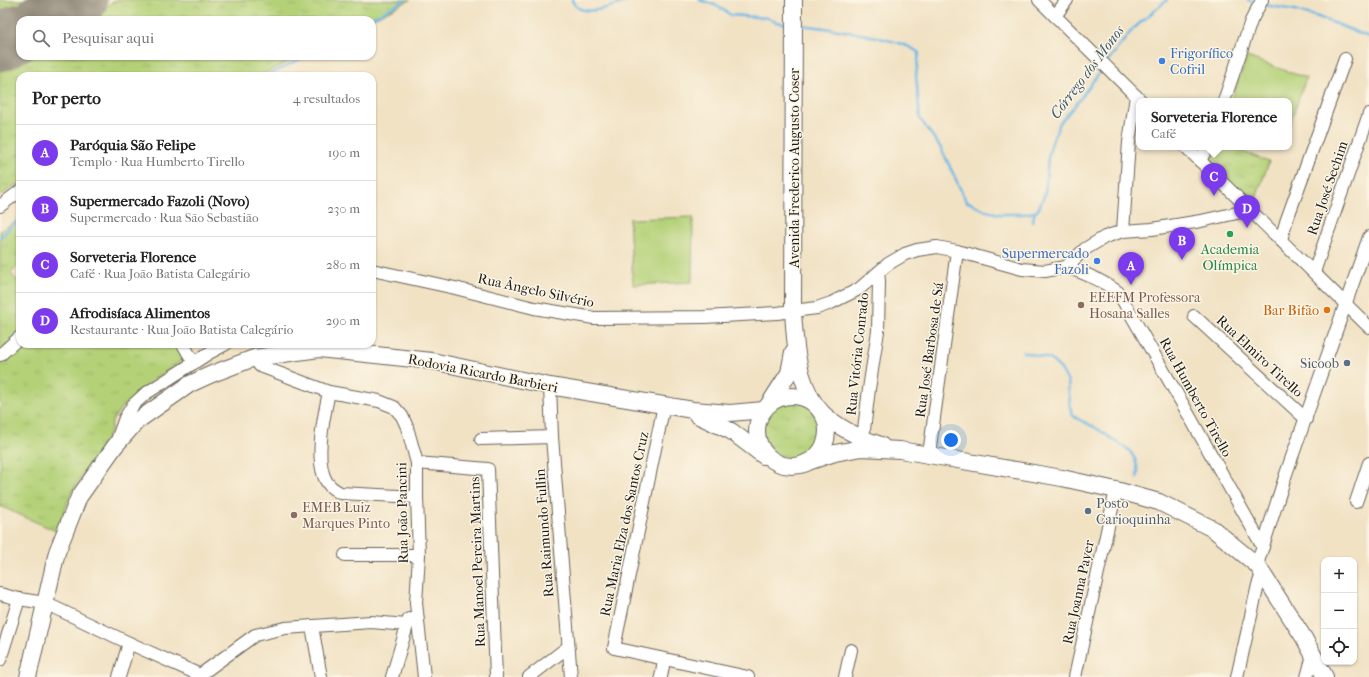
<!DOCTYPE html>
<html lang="pt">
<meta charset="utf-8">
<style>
:root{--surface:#fff;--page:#f6f6f6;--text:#222;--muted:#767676;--line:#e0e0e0;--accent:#7c3aed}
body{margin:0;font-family:"IM FELL French Canon",serif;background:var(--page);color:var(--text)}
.controls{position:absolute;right:12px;bottom:12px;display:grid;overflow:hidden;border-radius:8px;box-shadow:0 1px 3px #0004}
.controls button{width:36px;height:36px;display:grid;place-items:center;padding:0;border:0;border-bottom:1px solid var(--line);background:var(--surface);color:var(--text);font:20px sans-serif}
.you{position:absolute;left:951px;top:440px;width:14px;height:14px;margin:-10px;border:3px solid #fff;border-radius:50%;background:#1a73e8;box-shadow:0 0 0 6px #1a73e833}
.badge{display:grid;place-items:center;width:26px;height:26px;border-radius:50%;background:var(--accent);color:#fff;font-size:13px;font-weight:700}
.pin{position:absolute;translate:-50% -33px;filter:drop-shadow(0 1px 2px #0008)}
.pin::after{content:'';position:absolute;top:21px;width:14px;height:12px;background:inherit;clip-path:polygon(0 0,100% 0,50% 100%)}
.popup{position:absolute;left:1136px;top:98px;width:156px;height:52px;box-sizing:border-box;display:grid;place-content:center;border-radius:8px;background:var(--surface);filter:drop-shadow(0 1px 3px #0005);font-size:13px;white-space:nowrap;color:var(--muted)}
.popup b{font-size:15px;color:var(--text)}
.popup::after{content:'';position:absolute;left:50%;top:100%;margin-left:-8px;border:8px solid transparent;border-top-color:var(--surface)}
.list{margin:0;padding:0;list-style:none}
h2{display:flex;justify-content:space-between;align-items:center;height:52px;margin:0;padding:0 16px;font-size:17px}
h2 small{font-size:13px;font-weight:400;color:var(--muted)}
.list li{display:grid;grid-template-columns:26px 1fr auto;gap:12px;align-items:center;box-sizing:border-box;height:56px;padding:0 16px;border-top:1px solid var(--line)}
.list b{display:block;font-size:15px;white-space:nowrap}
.list p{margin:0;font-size:13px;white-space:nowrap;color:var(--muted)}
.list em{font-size:13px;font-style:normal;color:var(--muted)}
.icon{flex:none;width:22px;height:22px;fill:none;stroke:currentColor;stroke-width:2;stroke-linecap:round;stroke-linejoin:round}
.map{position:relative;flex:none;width:1369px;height:677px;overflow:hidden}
.search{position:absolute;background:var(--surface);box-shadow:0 1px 3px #0004;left:16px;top:16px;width:360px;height:44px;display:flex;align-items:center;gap:10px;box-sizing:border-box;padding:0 14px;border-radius:12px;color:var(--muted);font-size:15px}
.panel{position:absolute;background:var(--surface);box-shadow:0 1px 3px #0004;left:16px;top:72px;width:360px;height:276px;border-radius:12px}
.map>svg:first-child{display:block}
.grass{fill:url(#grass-tufts);stroke:#68764a}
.pitch{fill:#b4d178;stroke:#68764a}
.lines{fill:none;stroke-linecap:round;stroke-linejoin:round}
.stream{stroke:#6cb8e6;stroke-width:2.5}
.runway{stroke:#867f70;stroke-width:57}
.minor-casing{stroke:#676157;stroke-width:14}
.major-casing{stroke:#676157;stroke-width:18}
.minor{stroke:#fff;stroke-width:12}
.major{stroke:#fff;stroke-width:16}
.shop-dot{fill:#3f7fe0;stroke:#fcf5e5;stroke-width:1.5}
.leisure-dot{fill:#2e9e5b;stroke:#fcf5e5;stroke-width:1.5}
.education-dot{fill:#8d6e63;stroke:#fcf5e5;stroke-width:1.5}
.food-dot{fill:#e8710a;stroke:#fcf5e5;stroke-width:1.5}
.service-dot{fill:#5c6f8a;stroke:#fcf5e5;stroke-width:1.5}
.labels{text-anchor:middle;stroke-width:3;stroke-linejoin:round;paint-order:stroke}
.shop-label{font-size:14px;fill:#366cbe;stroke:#fcf5e5;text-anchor:start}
.street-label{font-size:14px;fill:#1c1c1c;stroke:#fcf5e5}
.leisure-label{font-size:14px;fill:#27864d;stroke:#fcf5e5}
.education-label{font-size:14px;fill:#785e54;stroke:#fcf5e5;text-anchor:start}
.food-label{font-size:14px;fill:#c56008;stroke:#fcf5e5;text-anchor:end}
.service-label{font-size:14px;fill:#4e5e75;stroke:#fcf5e5;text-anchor:end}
.water-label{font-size:15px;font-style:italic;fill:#3c5a6d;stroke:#fcf5e5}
</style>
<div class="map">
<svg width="1369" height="677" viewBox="0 0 1369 677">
<defs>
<pattern id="grass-tufts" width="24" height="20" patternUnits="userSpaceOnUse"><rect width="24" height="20" fill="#b4d178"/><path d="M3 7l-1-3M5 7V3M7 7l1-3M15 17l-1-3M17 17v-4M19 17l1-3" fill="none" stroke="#9ab367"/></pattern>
</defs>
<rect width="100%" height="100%" fill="#fcf5e5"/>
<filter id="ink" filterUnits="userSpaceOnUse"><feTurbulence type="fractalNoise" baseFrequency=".025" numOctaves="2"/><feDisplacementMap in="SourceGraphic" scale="8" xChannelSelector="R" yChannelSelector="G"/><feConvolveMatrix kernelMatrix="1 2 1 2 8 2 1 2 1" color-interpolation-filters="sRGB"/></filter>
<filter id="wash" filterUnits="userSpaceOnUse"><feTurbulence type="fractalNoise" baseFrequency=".012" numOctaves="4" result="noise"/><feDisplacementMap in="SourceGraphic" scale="16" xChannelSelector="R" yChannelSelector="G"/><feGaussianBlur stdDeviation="0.9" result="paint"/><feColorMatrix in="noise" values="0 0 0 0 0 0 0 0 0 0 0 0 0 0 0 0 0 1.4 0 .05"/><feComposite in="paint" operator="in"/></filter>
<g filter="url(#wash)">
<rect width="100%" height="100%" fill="#f1e2c4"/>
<g class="grass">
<path d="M0,0H41L0,22Z"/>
<path d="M117,0H410L370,20H80Z"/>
<path d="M20,53V56H299L259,76H20V182L0,196V64Z"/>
<path d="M1213,147H1231L1269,162L1254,204L1208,160Z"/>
<path d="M20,219V262L11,274L20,283V344H187L191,355L153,380L121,408L112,421L111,429L105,444L89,465L72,492L56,531L0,506V231Z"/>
<circle cx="792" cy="429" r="29"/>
</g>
<g class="pitch">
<path d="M1247,57L1306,78L1289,127V101H1231Z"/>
<path d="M693,217L692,282L633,285L629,219Z"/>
</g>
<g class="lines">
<g class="stream">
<path d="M572,0C580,21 615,5 631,0"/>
<path d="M700,0L715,5L731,15L768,18L776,22L788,24"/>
<path d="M1248,0L1257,3"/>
<path d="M1264,5L1295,10L1318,17L1369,37"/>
<path d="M368,20L405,0"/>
<path d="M799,25C828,28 856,32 884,39C896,42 909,45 919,53L916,75L920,119L941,148L966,201L987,211L999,214H1023L1035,212L1038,210L1045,194L1048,157L1053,139L1060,123L1080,99L1102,69"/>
<path d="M1106,63L1133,29L1167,0"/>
<path d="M266,76L307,56"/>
<path d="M1032,222L1035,212"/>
<path d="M0,237L20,219"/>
<path d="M1023,352L1050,359L1061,369L1068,382L1070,406L1072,414L1076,418L1096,428L1129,450L1135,459L1138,471L1137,477"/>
</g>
<g class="runway">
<path d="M43,20L79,0"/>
<path d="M0,43L20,32"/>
</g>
</g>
</g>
<g filter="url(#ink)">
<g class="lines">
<g class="minor-casing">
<g id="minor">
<path d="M1039,0L1141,101"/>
<path d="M1055,16L1067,0"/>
<path d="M1224,101L1251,21L1262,0"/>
<path d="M1186,147L1369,327"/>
<path d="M1200,161L1207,147"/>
<path d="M0,206L20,191"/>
<path d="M1123,231L1129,142L1136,96"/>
<path d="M1281,240L1286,222L1345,59"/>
<path d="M1066,267C1085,273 1102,280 1118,292L1182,403L1263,547"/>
<path d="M372,270L455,288L534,308L594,318L704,317L777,313L817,308L831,303L859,289L888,264L905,254L917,250L937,247L957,251L1022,269L1045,271L1066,267L1085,249L1105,237L1123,231L1152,229L1201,221L1250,210"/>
<path d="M1314,272L1369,114"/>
<path d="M1194,316L1306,419"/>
<path d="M183,344L194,363"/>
<path d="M0,355L20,337"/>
<path d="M254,358L260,366L329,392L379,401L394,407L402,416L407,427L417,463V497L419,555L416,603L424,677"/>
<path d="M550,386L552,437L571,677"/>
<path d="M329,392C324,415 312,468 330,486C333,489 337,491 340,493L417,497"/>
<path d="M664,405L614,648L748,677"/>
<path d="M863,438L869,389L878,331L879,281L878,273"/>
<path d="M481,439L552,437"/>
<path d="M117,440L125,418L133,405L145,394L209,353L226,344"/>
<path d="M929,454L957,251"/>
<path d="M417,463L488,469L496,677"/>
<path d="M1356,502L1369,463"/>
<path d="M345,555H419"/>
<path d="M1257,565L1286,474L1369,237"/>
<path d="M0,594L19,599L45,603L129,643L200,675"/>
<path d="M312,626L321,677"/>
<path d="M0,660L19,599"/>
<path d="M200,675L255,635L285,628L371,622L407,625"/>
<path d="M119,677L129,643"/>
<path d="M392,677L409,619"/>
<path d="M529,677L568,647"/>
<path d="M661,677L664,660"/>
<path d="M845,677L851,650"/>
<path d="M1075,677L1116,490"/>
<path d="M1237,677L1258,585L1262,574"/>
<path d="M1307,677L1313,655"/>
</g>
</g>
<g class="major-casing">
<g id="major">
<path d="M794,0L793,311C795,345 797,377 816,406"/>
<circle cx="792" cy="431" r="35"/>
<path d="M769,404L789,373L793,352"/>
<path d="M820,411C837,427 859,438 881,445"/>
<path d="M697,415L731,431L764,456"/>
<path d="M805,463L835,453L861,448L900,450L1062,478L1116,490L1159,502L1213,529L1257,565L1304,638L1325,677"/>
<path d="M28,677L57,552L79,497L115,446L137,421L190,384L212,374L254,358L319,349L432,361L550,386L693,410L730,413L764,410"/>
</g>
</g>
<use href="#minor" class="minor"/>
<use href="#major" class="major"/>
</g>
</g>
<g class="shop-dot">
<circle cx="1162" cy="61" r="4"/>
<circle cx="1097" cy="261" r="4"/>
</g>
<circle class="leisure-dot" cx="1230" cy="234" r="4"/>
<g class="education-dot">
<circle cx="1081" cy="305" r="4"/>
<circle cx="294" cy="515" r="4"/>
</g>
<circle class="food-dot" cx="1327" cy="310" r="4"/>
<g class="service-dot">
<circle cx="1347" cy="363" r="4"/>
<circle cx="1088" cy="511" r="4"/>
</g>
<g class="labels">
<g class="shop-label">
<text x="1170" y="58">Frigorífico<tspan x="1170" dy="16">Cofril</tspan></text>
<text x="1089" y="258" text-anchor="end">Supermercado<tspan x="1089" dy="16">Fazoli</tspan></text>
</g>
<g class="street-label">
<text transform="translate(794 168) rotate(-90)" y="5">Avenida Frederico Augusto Coser</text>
<text transform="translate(1327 188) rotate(-71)" y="5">Rua José Sechim</text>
<text transform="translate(536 290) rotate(12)" y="5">Rua Ângelo Silvério</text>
<text transform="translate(929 350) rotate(-82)" y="5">Rua José Barbosa de Sá</text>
<text transform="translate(857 354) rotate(-84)" y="5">Rua Vitória Conrado</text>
<text transform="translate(1260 356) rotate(43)" y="5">Rua Elmiro Tirello</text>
<text transform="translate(483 373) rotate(11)" y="5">Rodovia Ricardo Barbieri</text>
<text transform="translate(1196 397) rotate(61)" y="5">Rua Humberto Tirello</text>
<text transform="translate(402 513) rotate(-91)" y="5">Rua João Pancini</text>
<text transform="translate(624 524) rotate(-78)" y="5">Rua Maria Elza dos Santos Cruz</text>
<text transform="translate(544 533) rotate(-94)" y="5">Rua Raimundo Fullin</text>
<text transform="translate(477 562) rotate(-92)" y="5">Rua Manoel Pereira Martins</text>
<text transform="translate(1078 592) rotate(-78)" y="5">Rua Joanna Payer</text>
</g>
<g class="leisure-label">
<text x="1230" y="254">Academia<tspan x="1230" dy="16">Olímpica</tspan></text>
</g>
<g class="education-label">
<text x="1089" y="302">EEEFM Professora<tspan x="1089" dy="16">Hosana Salles</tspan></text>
<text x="302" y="512">EMEB Luiz<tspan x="302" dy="16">Marques Pinto</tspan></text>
</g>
<g class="food-label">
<text x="1319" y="315">Bar Bifão</text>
</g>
<g class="service-label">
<text x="1339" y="368">Sicoob</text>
<text x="1096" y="508" text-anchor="start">Posto<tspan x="1096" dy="16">Carioquinha</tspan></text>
</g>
<g class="water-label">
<text transform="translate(1087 72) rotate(-53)" y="5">Córrego dos Monos</text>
</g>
</g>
</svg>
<div class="controls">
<button>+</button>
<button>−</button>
<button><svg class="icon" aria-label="locate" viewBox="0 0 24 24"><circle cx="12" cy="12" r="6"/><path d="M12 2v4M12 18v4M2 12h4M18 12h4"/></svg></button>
</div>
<div class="you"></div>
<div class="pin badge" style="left:1131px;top:285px">A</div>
<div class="pin badge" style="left:1182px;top:260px">B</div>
<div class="pin badge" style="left:1214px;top:196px">C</div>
<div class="popup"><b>Sorveteria Florence</b>Café</div>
<div class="pin badge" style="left:1247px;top:228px">D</div>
<div class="search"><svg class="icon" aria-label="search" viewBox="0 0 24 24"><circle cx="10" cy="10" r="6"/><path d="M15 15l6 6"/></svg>Pesquisar aqui</div>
<section class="panel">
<h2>Por perto<small>4 resultados</small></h2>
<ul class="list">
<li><span class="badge">A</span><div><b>Paróquia São Felipe</b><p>Templo · Rua Humberto Tirello</p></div><em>190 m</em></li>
<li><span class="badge">B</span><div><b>Supermercado Fazoli (Novo)</b><p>Supermercado · Rua São Sebastião</p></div><em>230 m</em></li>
<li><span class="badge">C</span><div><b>Sorveteria Florence</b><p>Café · Rua João Batista Calegário</p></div><em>280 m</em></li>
<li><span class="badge">D</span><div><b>Afrodisíaca Alimentos</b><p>Restaurante · Rua João Batista Calegário</p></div><em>290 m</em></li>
</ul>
</section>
</div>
